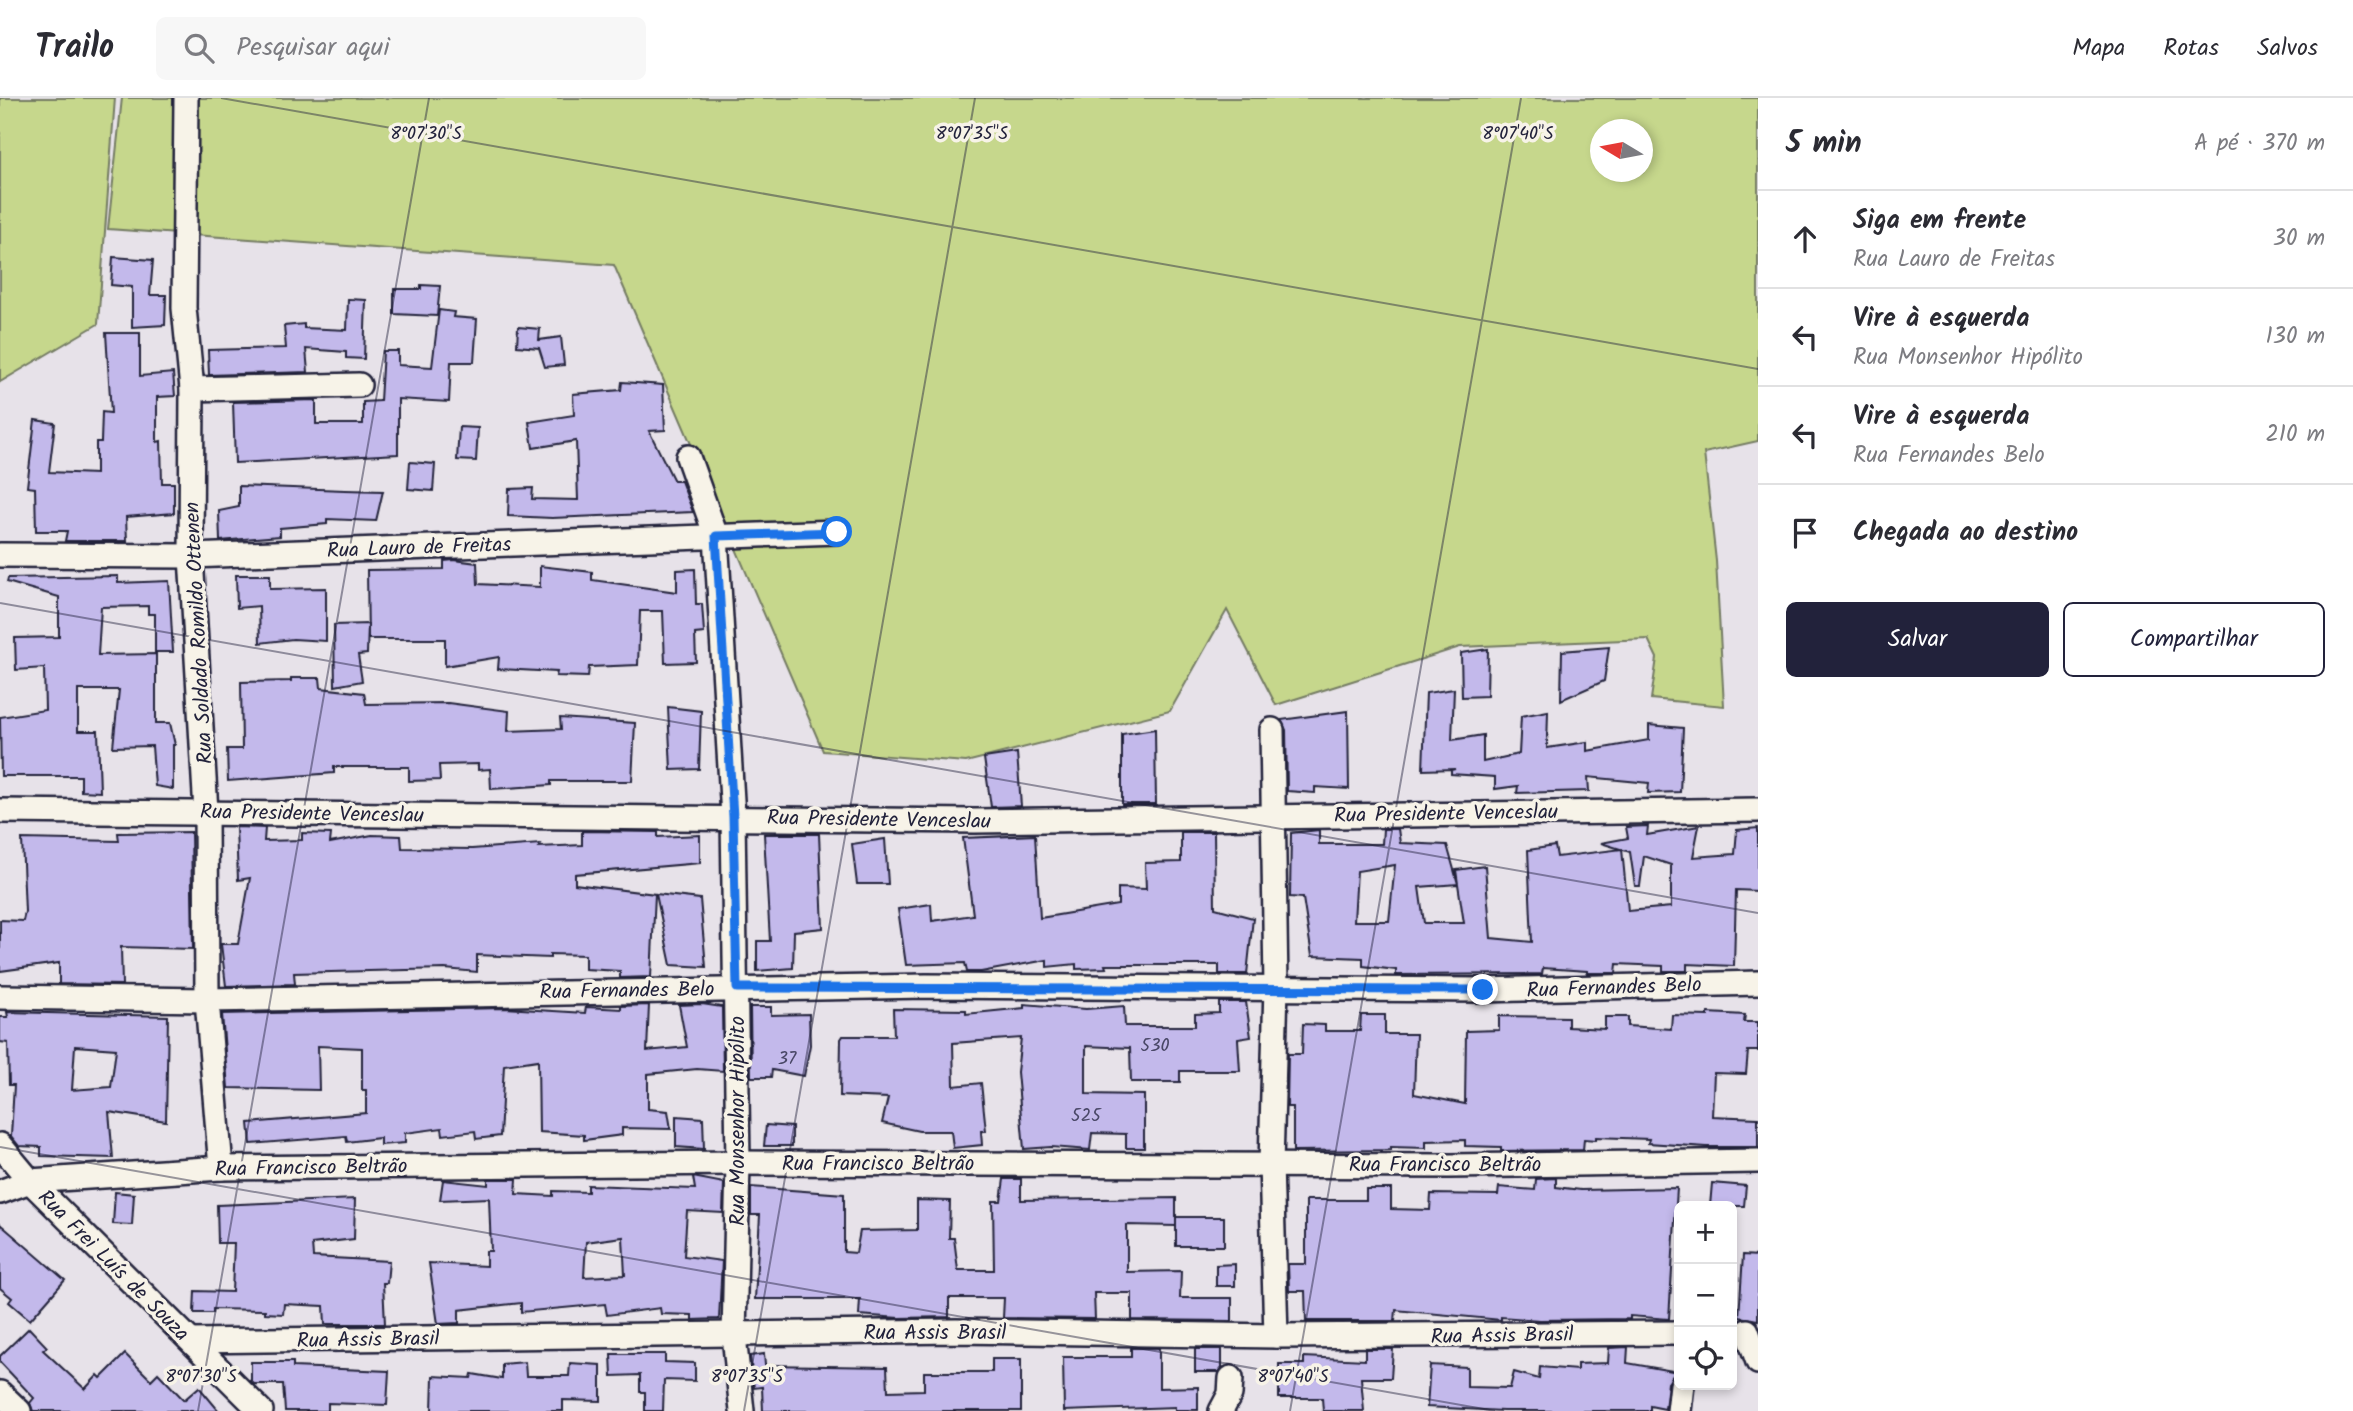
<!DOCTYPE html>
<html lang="pt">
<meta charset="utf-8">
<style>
:root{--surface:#fff;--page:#f7f7f7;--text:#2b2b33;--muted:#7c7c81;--line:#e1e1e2;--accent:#22223b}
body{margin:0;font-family:Kalam,sans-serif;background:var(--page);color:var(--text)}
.controls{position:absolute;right:21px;bottom:21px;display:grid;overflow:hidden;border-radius:10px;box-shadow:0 4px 10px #0003}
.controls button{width:63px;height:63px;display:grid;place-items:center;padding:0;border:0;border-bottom:2px solid var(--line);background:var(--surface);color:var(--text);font:35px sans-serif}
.compass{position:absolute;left:1590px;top:21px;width:63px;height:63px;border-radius:50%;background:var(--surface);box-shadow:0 4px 10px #0003;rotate:280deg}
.stop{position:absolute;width:21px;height:21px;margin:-16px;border:5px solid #1a73e8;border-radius:50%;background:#fff}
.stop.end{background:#1a73e8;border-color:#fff;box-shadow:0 2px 7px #0008}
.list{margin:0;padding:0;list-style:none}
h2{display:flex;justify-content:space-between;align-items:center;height:91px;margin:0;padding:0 28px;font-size:30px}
h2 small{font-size:23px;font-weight:400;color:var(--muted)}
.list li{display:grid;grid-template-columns:46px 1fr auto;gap:21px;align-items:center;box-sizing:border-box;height:98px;padding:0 28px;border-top:2px solid var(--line)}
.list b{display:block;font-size:26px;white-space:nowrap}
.list p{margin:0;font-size:23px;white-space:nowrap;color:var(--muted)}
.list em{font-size:23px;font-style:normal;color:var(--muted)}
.actions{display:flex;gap:14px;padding:21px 28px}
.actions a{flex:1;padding:16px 0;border:2px solid var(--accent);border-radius:10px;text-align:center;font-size:24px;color:var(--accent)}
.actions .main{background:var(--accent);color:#fff}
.icon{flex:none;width:38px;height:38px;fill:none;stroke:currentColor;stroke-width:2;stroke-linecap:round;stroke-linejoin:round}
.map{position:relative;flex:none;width:1758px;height:1313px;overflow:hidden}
header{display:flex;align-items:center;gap:42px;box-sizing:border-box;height:98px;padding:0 35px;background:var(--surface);border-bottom:2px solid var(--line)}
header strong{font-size:33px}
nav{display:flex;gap:38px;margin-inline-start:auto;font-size:24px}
.search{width:490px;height:63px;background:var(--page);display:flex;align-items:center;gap:18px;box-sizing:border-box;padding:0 24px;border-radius:10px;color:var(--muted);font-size:26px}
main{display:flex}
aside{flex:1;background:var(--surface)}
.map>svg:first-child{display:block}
.green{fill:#c6d78c;stroke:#747c64;stroke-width:2;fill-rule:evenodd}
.building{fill:#c3b9eb;stroke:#22223b;stroke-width:2;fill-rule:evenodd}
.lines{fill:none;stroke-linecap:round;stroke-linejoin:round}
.minor-casing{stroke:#22223b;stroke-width:28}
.minor{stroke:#f7f3e8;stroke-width:23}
.route{stroke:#1a73e8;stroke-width:9}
.ticks{fill:none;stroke:#22223b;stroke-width:2;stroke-opacity:0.45}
.labels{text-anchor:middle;stroke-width:7;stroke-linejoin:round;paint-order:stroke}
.number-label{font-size:18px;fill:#4a4867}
.street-label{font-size:21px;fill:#22223b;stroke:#f7f3e8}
.ticks-label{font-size:18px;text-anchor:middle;fill:#22223b;stroke:#f7f3e8;stroke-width:7;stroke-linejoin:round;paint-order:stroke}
</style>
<header>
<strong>Trailo</strong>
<div class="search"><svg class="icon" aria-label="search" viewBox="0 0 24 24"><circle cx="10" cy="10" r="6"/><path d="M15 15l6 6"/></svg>Pesquisar aqui</div>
<nav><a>Mapa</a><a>Rotas</a><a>Salvos</a></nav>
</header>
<main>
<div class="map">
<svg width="1758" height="1313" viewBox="0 0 1758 1313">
<rect width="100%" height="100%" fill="#e7e2e9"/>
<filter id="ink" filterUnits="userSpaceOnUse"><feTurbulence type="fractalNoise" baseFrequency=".0143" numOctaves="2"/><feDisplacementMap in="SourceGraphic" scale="14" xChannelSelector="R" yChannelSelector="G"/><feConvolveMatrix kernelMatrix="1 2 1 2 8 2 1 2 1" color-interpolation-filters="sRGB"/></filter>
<g filter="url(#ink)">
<g class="green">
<path d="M0,0H115L98,226L0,284Z"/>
<path d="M122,0H1758V343L1704,355L1716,463L1724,608L1651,601L1657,560L1648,541L1460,549L1276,607L1227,512L1170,613L966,664L823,653L614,167L108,131ZM1601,32H1643V74H1601Z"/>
</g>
<g class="building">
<path d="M113,159L153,162L150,197H166L165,227L132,229V189L111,187Z"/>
<path d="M421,187L440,188L437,218L394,216V191H421Z"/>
<path d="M348,201L366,202L364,261L346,260V254L306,251L308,274L209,277L208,252L286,250L284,228L304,226V230L347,232Z"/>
<path d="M439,212L454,214L453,219L477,221L474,264H451L449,304L398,301V356L235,365L233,304L316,302V326H363V304L380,303L383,253H398V267L432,269Z"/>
<path d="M518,229L540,231L539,242L561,239L564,267L545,269L539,250L517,248Z"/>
<path d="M106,235H140V278L173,275L175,298L157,299V344L161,343L162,385H174V415L126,419L127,443H65L67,433H36L35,390L27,389L35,322L55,325L49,374L96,376V344H101L102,314L111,315Z"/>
<path d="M622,284L663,287L665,332L649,333L674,383H681L693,414L552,420L508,418L509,391L533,390L532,401L578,402L576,343L533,350L529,324L574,317L573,296L621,292Z"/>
<path d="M459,329L478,330L476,363L457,362Z"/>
<path d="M410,364L435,366L433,393L408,391Z"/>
<path d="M239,388L345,392L383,393L376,423L327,421V426L280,430V438L220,443L219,413L239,409Z"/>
<path d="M454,462L477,465L478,486L540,489V468L592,474V482L677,494V472L695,471L696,506H702L704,535L695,536L696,564L665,565L663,513H640L638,567L589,569L588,579L556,578L557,574L498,571L499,559L445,568V541H368L367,472L444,471V463Z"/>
<path d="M236,477H270V491L326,490V543L293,541L260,545L259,508L237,510Z"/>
<path d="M118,478V485L169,483L173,554H155V516H148V508L101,509L98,557L156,556V625H170L175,647H173V691L155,688L152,648L113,649L119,592H78V633H98L100,694L81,693V678H1L0,619L45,612L44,570L16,572L15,540L59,539V499L7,484L8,480Z"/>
<path d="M368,526L367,556L358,557L362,583L335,588L334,527Z"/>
<path d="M1609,549L1604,583L1561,602L1562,553Z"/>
<path d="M1488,551L1487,598L1462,599L1461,555Z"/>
<path d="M291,580H320L321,590L364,595L366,606L448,605L509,613L508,633L561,631L560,620L635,625L632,683H551V687L491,691L490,671L478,672V666L439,667L440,682L409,683V669H334V675L228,683L227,651H242L241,584L291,583Z"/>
<path d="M1454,591L1452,642L1483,637V664L1519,656L1521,618L1548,613L1547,650L1587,644V653L1649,642V627L1683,630L1680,694L1648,695L1649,685L1588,679L1589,693L1517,695L1518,688L1495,691V679L1451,676V672L1455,671L1423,672L1426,595Z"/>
<path d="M668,609L701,613L699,671L671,672Z"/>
<path d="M1348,613L1349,691L1315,689V695L1287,693L1286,632L1281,622Z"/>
<path d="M1155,631L1156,706H1122V636Z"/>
<path d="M1017,655L1021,708L991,709L984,660Z"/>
<path d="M1648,728L1647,737L1699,728L1693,759L1735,756L1737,732L1758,730V793L1736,792L1734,868L1687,866V873H1663V868L1617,866L1616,875H1587V873L1543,870L1542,876L1396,877V872L1363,868V860L1312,858L1303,800L1290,799L1291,735L1319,732V746H1382L1383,731H1398L1400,745L1447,747L1458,786L1456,772L1485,768L1491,840L1532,844L1528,752L1555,748L1557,759L1622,751L1628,813L1671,809V767L1644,758L1640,788H1635L1630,754L1601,745L1628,740L1626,729ZM1395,767L1389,823H1354L1357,773ZM1458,786L1464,825H1424L1419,789Z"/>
<path d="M236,729L265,730L264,743L302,742V735L331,736L330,745L372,737L401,738L402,750L472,751L540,746L539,749L582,747V733L658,734V739L700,737V765L575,776V786L655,796L651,879L620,880V873L585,871V857L550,856V860L477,857V874L445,871L294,875L295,886L226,888L221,846H238L250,780L238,782Z"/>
<path d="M191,734L193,851L121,849L122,887L59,886V865L0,873V822L23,823L25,814L22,741L119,743L118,735Z"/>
<path d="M1181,734H1214L1215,810L1253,820L1247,876H1219V867H1105L1106,870L1076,871V866L1047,869V862L981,874H967L965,865L906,867L898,811L931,806L932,823L973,817L963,740L1035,737L1040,820L1118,807V790L1146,791L1145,765L1181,764Z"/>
<path d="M764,736H819L823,830L794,833L793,870L757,873V843H770Z"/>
<path d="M885,741L888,786H857L852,746Z"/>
<path d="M656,796L700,801L706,869L671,867Z"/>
<path d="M1219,904H1246L1251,939L1238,941L1240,973H1180V984H1131L1130,950L1086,948V996L1144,997V1050H1126V1036L1092,1035L1090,1052L1051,1049L1024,1051L1017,974L1021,940L953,945L954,988L981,985L986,1033H981L982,1047L953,1050L951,1033H919L882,1025L888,1000L840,998L841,941L843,938H894L893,911L966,912V916L1024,910V906L1086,911L1124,908L1125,928H1195V916L1219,915Z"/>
<path d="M702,906L722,909L723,973L697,971L648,976V1011L668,1013L671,1031L622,1030V1037L584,1042V1037L539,1034L538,962L504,967L500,1038L476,1041L475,1033L443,1037L442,1030L405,1035V1045L380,1047V1040L347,1044L346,1038L251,1046L249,1025L366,1015V992H362V950L318,948L319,992L228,990L222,916L505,910L585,915L586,909L621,911V908L649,907L647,953L687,949L679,907Z"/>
<path d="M750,909H771V917L809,916L810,947L804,978L772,972L771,979H751Z"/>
<path d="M7,914L168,918L166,1023L109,1014L113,1060L41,1058V1049L19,1048L11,1038L14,987H9L8,945L0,944V919H8ZM75,948L116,951L111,989L72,992Z"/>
<path d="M1708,915L1745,917L1744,924H1758V953H1748L1746,976L1714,975L1712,1018L1758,1020V1049H1707L1648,1045L1649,1041L1596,1039V1042L1584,1041L1583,1052L1501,1053V1049L1465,1048V1042L1426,1043V1050L1391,1049V1052L1293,1053V1009H1287L1288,956H1302L1303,926L1325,927V933H1360L1361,917H1385V936H1416L1414,996L1465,1006L1466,933L1499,932V918L1568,919V929L1605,931V919H1628V928L1671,931L1672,917L1708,918Z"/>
<path d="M676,1018L703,1020L704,1051L676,1049Z"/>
<path d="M766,1027L792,1029V1048H764Z"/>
<path d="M693,1079L724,1085L723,1115L687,1113L684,1158L722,1163L719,1221L692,1222V1217L661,1216L660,1210L607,1217L605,1206L521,1214V1205L459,1212V1225L438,1226L429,1165L486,1168V1153H491L489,1100L440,1102L443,1082L488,1087V1081H517L516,1096L553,1098V1093L588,1094V1087L695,1091ZM623,1139L625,1177L584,1179L586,1144Z"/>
<path d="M1556,1080V1089L1581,1092L1677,1090L1669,1221L1630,1218V1221L1540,1222L1501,1219V1222L1396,1212L1395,1223H1306L1305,1193H1289L1288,1166H1306V1102H1366V1091H1391V1111L1430,1112L1431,1096L1498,1097L1499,1089L1535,1092L1536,1081Z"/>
<path d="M1004,1081H1021V1102L1176,1100V1128L1127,1127V1174L1181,1173L1180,1200H1232V1223L1132,1222V1195H1094L1095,1221L1003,1220L1004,1200H949V1219L899,1220L859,1217L860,1201H755L760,1117H751V1089L844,1096V1154L856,1155L860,1133L917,1132V1102L950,1103L949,1140H954L958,1172H994L993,1103H1001Z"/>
<path d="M1712,1085L1746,1088L1744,1108H1710Z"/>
<path d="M115,1094L134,1096L132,1127L113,1126Z"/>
<path d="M355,1101L354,1141L312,1146L313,1159L389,1163L387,1185H383L385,1226H325L324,1208L284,1206L283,1216L265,1215V1212L213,1211V1215H194L195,1193L232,1194L234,1145H218L217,1107Z"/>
<rect x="1176" y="1119" width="48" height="29"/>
<path d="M0,1126L65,1182L30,1222L9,1204L12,1200L0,1190Z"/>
<path d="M1743,1157L1758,1158V1222L1739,1219Z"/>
<path d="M1235,1166V1188H1216V1167Z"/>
<path d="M29,1230L47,1249L43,1252L85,1291L98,1277L101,1280L125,1256L151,1282L158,1275L184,1302L199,1289L219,1313H33L30,1305L34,1300L0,1264V1258Z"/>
<path d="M1628,1249L1627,1265L1678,1274L1668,1285L1665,1311L1650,1308V1313H1503L1427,1309L1430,1267L1467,1269V1289L1510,1290L1514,1274L1539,1281L1540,1269L1577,1272V1266L1608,1265L1609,1250Z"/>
<path d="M1131,1250H1159V1290L1198,1289V1312H1175V1309L1064,1313L1063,1259H1131Z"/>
<path d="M1195,1251H1222V1270L1219,1274H1195Z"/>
<path d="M1365,1251H1393L1391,1280H1361L1364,1313H1323L1322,1300H1279V1266H1304V1259L1365,1262Z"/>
<path d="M611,1256H665V1264L695,1265V1283L664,1282L663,1313H645V1294H640V1277L612,1278Z"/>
<path d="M764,1256L765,1267L887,1269L888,1293L924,1292V1274H992V1261H1021V1313H763L762,1289L754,1290L750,1258Z"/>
<path d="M251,1264H293V1269L389,1273L387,1307L328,1305V1313H285L283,1286H254L251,1283Z"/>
<path d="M525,1264L526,1278H569L570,1265L601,1267V1303L563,1302V1313H432L433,1278L471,1280L472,1276L502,1281V1266Z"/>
</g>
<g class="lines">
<g class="minor-casing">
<g id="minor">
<path d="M186,0L184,210L192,291L191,458L206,714L207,902L221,1070"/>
<path d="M192,291L359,287"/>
<path d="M688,359L716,438L733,719L738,1065L734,1238L742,1313"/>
<path d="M0,457L191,458L837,434"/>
<path d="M1272,632L1276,889L1271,1066L1276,1238"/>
<path d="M0,713L975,723L1758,712"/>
<path d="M0,899L207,902L926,888L1483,892L1758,885"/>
<path d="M0,1047L30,1083L261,1313"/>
<path d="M0,1094L30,1083L221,1070L738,1065L1450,1068L1758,1063"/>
<path d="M1747,1233L1758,1264"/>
<path d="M192,1243L956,1233L1276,1238L1679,1235"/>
<path d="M0,1295L19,1313"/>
<path d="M1221,1313L1230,1296L1231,1280"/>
<path d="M1679,1313L1682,1287"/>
</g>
</g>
<use href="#minor" class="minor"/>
</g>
</g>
<g class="lines" filter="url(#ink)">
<path class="route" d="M837,434L716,438L733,719L737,890L1483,892"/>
</g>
<path class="ticks" d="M221,0L1758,271M0,505L1758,815M0,1049L1495,1313M198,1313L429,0M744,1313L975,0M1290,1313L1521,0"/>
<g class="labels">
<g class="number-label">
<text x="1155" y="953">530</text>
<text x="787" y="966">37</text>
<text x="1086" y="1023">525</text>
</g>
<g class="street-label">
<text transform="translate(419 449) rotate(-2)" y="7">Rua Lauro de Freitas</text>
<text transform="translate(198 535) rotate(-93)" y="7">Rua Soldado Romildo Ottenen</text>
<text transform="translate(312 715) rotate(1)" y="7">Rua Presidente Venceslau</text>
<text transform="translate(1446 715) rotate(-1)" y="7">Rua Presidente Venceslau</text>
<text transform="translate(879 721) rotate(1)" y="7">Rua Presidente Venceslau</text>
<text transform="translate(1614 889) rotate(-2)" y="7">Rua Fernandes Belo</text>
<text transform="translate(627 892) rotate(-1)" y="7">Rua Fernandes Belo</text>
<text transform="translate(737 1023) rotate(-90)" y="7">Rua Monsenhor Hipólito</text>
<text x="878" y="1072">Rua Francisco Beltrão</text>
<text x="1445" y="1073">Rua Francisco Beltrão</text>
<text transform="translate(311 1069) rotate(-1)" y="7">Rua Francisco Beltrão</text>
<text transform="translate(114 1167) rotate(45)" y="7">Rua Frei Luís de Souza</text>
<text x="935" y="1241">Rua Assis Brasil</text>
<text transform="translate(1502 1237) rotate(-1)" y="7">Rua Assis Brasil</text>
<text transform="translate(368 1241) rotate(-1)" y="7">Rua Assis Brasil</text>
</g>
</g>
<g class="ticks-label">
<text x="426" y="41">8°07'30"S</text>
<text x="972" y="41">8°07'35"S</text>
<text x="1518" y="41">8°07'40"S</text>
<text x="201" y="1284">8°07'30"S</text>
<text x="747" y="1284">8°07'35"S</text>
<text x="1293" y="1284">8°07'40"S</text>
</g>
</svg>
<div class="controls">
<button>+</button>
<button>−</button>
<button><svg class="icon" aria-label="locate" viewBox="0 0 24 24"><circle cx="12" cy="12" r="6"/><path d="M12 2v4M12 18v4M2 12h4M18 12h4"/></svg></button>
</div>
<svg class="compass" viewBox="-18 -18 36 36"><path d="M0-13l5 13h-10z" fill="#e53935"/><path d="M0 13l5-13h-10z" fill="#7c7c81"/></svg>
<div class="stop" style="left:837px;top:434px"></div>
<div class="stop end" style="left:1483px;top:892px"></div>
</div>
<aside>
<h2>5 min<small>A pé · 370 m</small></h2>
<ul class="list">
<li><svg class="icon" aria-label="ahead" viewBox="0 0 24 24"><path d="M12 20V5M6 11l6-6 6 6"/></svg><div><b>Siga em frente</b><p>Rua Lauro de Freitas</p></div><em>30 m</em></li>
<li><svg class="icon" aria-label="left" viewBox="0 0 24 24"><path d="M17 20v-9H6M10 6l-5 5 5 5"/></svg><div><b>Vire à esquerda</b><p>Rua Monsenhor Hipólito</p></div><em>130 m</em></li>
<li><svg class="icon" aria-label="left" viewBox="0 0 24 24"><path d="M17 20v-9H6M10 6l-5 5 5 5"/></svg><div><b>Vire à esquerda</b><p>Rua Fernandes Belo</p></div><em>210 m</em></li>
<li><svg class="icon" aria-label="arrive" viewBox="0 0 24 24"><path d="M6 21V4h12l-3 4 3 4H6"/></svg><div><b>Chegada ao destino</b></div></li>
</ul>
<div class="actions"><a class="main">Salvar</a><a>Compartilhar</a></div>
</aside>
</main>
